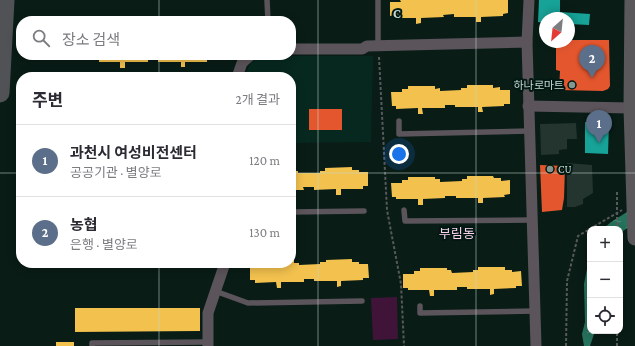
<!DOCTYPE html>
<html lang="ko">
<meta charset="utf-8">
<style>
:root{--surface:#fff;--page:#f7f7f7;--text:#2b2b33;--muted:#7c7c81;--line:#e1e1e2;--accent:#7c3aed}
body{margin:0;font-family:"Crimson Pro","Noto Sans KR",serif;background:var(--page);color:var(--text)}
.controls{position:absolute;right:12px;bottom:12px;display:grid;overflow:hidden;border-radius:8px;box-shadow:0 2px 10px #0003}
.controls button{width:36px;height:36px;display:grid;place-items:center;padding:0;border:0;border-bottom:1px solid var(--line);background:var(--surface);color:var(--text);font:20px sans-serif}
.compass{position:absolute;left:539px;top:12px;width:36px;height:36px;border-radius:50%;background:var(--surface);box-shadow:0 2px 10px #0003;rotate:207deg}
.you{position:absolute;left:399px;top:154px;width:14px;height:14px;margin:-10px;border:3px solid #fff;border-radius:50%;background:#1a73e8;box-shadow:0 0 0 6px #1a73e833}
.badge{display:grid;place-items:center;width:26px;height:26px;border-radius:50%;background:var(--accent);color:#fff;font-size:13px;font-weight:700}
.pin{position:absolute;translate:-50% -33px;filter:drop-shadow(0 1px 2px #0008)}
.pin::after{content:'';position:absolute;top:21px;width:14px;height:12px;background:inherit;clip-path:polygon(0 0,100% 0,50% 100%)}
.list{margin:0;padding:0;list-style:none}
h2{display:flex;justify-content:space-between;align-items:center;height:52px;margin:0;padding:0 16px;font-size:17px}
h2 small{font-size:13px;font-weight:400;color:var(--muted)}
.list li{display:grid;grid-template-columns:26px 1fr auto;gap:12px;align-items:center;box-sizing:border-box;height:72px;padding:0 16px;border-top:1px solid var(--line)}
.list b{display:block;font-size:15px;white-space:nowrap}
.list p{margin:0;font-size:13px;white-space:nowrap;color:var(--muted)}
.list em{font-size:13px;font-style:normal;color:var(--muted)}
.icon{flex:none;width:22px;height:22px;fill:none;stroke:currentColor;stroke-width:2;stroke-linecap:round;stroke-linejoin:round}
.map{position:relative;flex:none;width:635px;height:346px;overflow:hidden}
.search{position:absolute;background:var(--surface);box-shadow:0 2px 10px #0003;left:16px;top:16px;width:280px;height:44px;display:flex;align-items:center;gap:10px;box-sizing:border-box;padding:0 14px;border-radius:16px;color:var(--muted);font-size:15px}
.panel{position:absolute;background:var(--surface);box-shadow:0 2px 10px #0003;left:16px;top:72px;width:280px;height:196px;border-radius:16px}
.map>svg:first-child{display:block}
.built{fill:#07281f}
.green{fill:#3f1438}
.water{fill:url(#water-ripples)}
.homes{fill:#f2c14e}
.shops{fill:#e4572e}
.public{fill:#17a398}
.building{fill:#24342f}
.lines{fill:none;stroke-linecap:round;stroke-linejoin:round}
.path{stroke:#58595b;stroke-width:2;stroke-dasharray:3 2;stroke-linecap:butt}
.lane{stroke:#5b545a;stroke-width:5.5}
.street{stroke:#5b545a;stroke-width:11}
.secondary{stroke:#5b585c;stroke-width:15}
.highway{stroke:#515256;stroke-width:19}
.grid{fill:none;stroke:#c6d8d1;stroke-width:1;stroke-opacity:0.55}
.poi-dot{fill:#849690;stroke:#011912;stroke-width:1.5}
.labels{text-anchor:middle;stroke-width:4;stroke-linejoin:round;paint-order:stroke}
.poi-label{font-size:11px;fill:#c6d8d1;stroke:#011912;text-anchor:end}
.quarter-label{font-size:13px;fill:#fbd1ee;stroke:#011912}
.grid-label{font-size:13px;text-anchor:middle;font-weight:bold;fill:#c6d8d1;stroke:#011912;stroke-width:4;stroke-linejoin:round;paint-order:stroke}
</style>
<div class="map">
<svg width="635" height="346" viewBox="0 0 635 346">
<defs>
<pattern id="water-ripples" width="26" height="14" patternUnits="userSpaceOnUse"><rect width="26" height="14" fill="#26725c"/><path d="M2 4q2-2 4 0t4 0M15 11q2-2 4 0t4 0" fill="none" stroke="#4e8c7a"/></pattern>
</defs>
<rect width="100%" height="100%" fill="#091c16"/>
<path class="built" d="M263,56H373L371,142L291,143V77H245L248,68L252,62L257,58Z"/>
<path class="green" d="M397,297L398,339L373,340L371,298Z"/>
<g class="water">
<path d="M635,207V223L620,233V229H603L611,222Z"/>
<path d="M590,254V331H595L590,346H584L582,334L585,322L584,284Z"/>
</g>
<g class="homes">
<path d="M400,0H508V13L503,14V16L481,17V22H476V17H454V14L443,15L444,17L421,18V23L416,24V18H394V15L390,16V2H401Z"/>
<path d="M94,55H213V59H207V62H185V67H181V62H158V59H148V62H125V68H120V62H99V59H94Z"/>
<path d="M467,85H493V88L500,87V90H510V104H504V106L482,107L483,112H478V107H455V105H445V108H422L423,114H418V108L396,109V106H392L391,92H402V89H408V86H435V89L440,88V91L461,90V88H467Z"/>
<path d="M352,167V170H359V172H368V186H363V189H341V195H336V189L314,190V187H303L304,190H291V168H293L294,171H298V173H320V171H325V168Z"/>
<path d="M467,176H493L494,178H501V181L510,180V194L504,195L505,197L483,198V203H478V198H456V196H445V198L423,199V205H418V199H396V197H392L391,183H402V180H408V177H435V179H440V182L462,181V179H467Z"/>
<path d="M352,259V262H359V264H368L369,278H363V280L341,281V286L337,287V281H314V279H304V282H281V288H277L276,282L255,283V280H250V266H261V263H291V260H294V263H299V265L320,264V262H326V260Z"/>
<path d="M478,267H505V270H512V272L521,271L522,286H516V288L494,289V294L490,295V289H467V287H457V290H434V296H430L429,290H408V288H403V274H414V271H420V268H447V270H451L452,273L473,272V270H478Z"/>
<path d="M75,308H200V331L75,332Z"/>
<rect x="56" y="342" width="18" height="4"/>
</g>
<g class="shops">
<path d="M569,40H609L610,86L608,89L603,91L559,90L560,71L556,70V42H569Z"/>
<rect x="309" y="109" width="33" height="21"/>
<path d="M540,165L565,166L564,198L562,210L542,212Z"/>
</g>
<g class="public">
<path d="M539,0H560V12L590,14L589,25L569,24V18H545V23L538,22Z"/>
<path d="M585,122L609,123L608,154L585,153Z"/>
</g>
<g class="building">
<path d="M576,123L577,139H567V149L559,150V154L541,155L540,124Z"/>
<path d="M567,163L592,165L593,193L583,199V204L575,207H567Z"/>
</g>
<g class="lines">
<g class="path">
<path d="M379,57L387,210L401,284L404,346"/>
<path d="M617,192V229"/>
<path d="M566,346L567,281L578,236L622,210"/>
<path d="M617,346V331"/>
</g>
<g class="lane">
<path d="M267,0L268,21"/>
<path d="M378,0V45"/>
<path d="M399,121V134L529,131"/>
<path d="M404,210L405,221L532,220"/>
<path d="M291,212L364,211"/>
<path d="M72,263H101"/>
<path d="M215,291L248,303L362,301"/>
<path d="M420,306V313L535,311"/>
<path d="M92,346V343L208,342"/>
</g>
<g class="street">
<path d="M527,42L529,0"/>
<path d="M291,49H362L367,46L527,42L536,346"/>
<path d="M237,77L242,63L251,55"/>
<path d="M528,106L631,108"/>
<path d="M208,346V313L225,263"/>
</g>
<path class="secondary" d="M632,0L631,108L635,238"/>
<path class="highway" d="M0,93L5,0"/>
</g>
<path class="grid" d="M159,0V21M318,0V346M476,0V346M159,55V77M0,173H21M291,173H635M159,263V346"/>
<g class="poi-dot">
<circle cx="572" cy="85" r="4"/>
<circle cx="550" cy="169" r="4"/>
</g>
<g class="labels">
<g class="poi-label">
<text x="564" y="89">하나로마트</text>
<text x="558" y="173" text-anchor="start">CU</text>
</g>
<g class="quarter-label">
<text x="457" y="238">부림동</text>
</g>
</g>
<g class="grid-label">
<text x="397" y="18">C</text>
</g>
</svg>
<div class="controls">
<button>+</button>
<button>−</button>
<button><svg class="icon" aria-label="locate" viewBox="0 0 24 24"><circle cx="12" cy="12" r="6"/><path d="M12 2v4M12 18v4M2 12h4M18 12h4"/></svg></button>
</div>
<svg class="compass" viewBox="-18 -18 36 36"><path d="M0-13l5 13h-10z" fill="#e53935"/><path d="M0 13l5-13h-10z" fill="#7c7c81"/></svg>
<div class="you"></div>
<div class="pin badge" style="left:599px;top:143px;background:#5c6f8a">1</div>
<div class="pin badge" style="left:592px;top:78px;background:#5c6f8a">2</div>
<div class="search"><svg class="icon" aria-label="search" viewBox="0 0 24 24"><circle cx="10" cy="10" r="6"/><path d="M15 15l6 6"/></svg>장소 검색</div>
<section class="panel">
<h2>주변<small>2개 결과</small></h2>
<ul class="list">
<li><span class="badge" style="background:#5c6f8a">1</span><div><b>과천시 여성비전센터</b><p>공공기관 · 별양로</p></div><em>120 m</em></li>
<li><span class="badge" style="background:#5c6f8a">2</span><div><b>농협</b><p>은행 · 별양로</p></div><em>130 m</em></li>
</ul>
</section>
</div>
